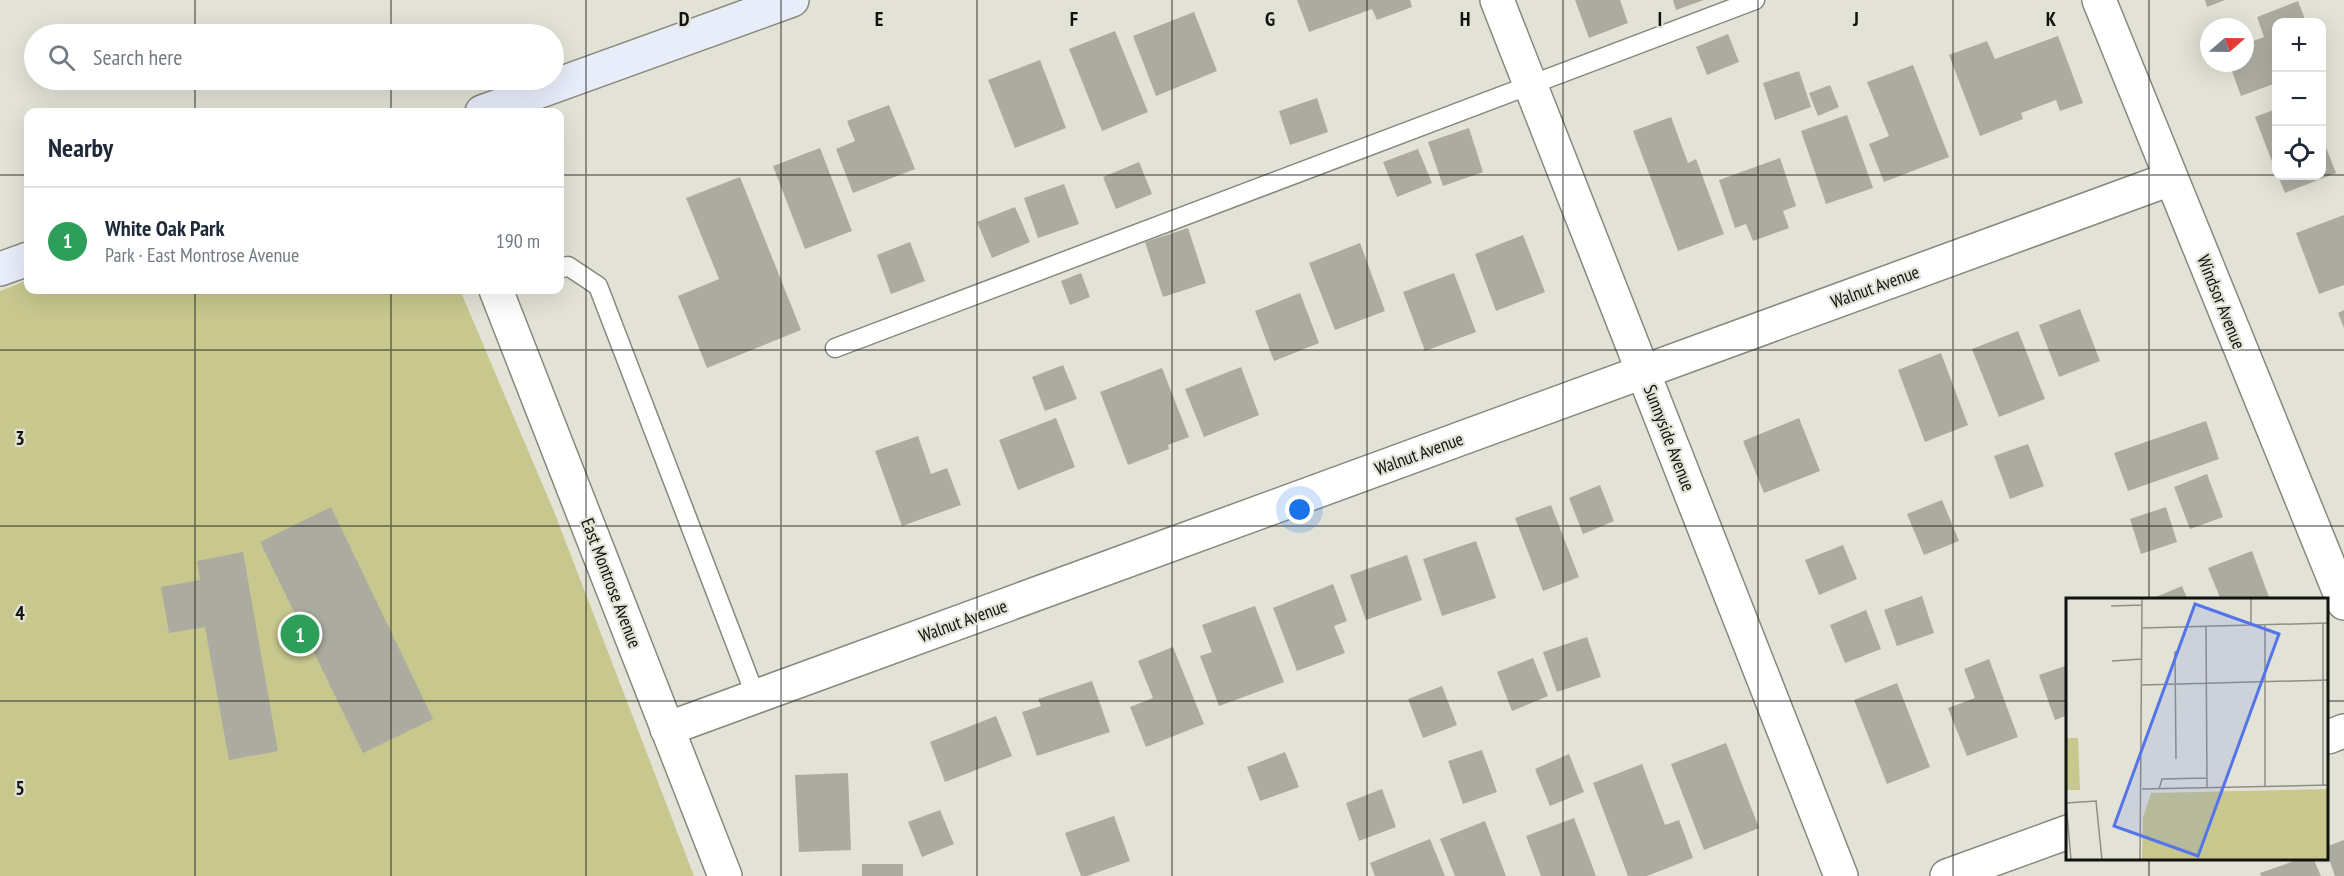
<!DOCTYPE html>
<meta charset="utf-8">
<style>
:root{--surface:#fff;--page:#f6f6f7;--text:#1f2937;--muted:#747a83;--line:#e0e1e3;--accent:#2563eb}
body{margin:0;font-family:"PT Sans Narrow",sans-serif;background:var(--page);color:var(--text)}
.controls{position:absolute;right:18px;top:18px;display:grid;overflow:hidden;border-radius:12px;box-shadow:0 6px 24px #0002}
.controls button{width:54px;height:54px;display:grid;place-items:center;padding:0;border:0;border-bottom:2px solid var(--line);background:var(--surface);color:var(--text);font:30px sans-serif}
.compass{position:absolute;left:2200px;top:18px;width:54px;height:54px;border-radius:50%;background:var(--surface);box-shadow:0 6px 24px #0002;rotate:70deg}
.you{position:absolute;left:1300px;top:510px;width:21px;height:21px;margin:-15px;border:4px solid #fff;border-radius:50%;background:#1a73e8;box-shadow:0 0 0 9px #1a73e833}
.badge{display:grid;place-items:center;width:39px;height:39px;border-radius:50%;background:var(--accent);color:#fff;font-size:20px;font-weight:700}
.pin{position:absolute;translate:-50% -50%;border:3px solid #fff;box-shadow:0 2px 6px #0006}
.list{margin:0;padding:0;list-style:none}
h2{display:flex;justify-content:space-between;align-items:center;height:78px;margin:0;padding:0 24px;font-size:26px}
h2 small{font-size:20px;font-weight:400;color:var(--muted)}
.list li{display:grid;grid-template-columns:39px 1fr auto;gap:18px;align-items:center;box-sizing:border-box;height:108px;padding:0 24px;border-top:2px solid var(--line)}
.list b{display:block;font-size:22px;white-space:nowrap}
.list p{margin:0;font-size:20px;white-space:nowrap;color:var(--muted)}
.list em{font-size:20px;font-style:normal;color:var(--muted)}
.icon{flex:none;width:33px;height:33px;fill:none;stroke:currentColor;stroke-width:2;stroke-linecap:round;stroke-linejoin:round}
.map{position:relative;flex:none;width:2344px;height:876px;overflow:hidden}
.search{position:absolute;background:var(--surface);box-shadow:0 6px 24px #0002;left:24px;top:24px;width:540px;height:66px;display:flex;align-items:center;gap:15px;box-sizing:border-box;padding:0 21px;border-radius:33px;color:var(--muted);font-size:22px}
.panel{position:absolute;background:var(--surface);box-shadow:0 6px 24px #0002;left:24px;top:108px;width:540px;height:186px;border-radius:12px}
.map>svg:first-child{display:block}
.green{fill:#c7c78e}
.building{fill:#abab9f}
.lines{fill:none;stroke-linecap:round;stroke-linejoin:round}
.lane-casing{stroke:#88887d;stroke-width:21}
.street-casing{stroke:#88887d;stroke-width:36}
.secondary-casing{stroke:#88887d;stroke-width:36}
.lane{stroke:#fff;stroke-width:18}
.street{stroke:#fff;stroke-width:33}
.secondary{stroke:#e8edfa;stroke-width:33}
.grid{fill:none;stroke:#12120e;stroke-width:1.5;stroke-opacity:0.55}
.labels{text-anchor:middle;stroke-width:4.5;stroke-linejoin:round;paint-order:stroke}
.street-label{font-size:18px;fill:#12120e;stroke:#e2e2d6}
.inset-road{fill:none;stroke:#8f8f86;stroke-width:1.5}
.view{fill:#5475ea;fill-opacity:0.15;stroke:#5475ea;stroke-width:3}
.inset-edge{fill:none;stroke:#12120e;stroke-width:3}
.grid-label{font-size:20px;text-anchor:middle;font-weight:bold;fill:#12120e;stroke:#e2e2d6;stroke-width:4.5;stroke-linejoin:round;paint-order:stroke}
</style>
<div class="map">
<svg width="2344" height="876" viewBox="0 0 2344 876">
<rect width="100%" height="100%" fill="#e2e2d6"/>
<path class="green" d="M28,280V290H460L555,514L694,876H0V291Z"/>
<g class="building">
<path d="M1297,0H1410L1412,7L1377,20L1372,9L1309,32Z"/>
<path d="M1575,0H1620L1628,23L1589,38Z"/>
<path d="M1673,0H1704L1676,10Z"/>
<path d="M2205,0H2225L2207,7Z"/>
<path d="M2298,1L2306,22H2276V83L2241,96L2229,63H2245V44L2264,37L2257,17Z"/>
<path d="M1194,12L1217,71L1156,96L1133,36Z"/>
<path d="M1115,31L1148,112L1102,131L1069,49Z"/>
<path d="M1728,34L1739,62L1707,75L1696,47Z"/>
<path d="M2058,36L2083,103L2060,111L2056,100L2021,113L2023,119L1980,136L1949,55L1987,41L1995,59Z"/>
<path d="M1040,60L1066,128L1015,148L988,80Z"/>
<path d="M1913,65L1949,157L1884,182L1869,144L1889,136L1867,82Z"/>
<path d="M1799,71L1811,107L1775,120L1763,83Z"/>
<path d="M1830,85L1839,107L1818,116L1809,93Z"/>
<path d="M1317,98L1328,132L1290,145L1279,111Z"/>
<path d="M889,105L915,169L853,193L836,149L855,141L847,121Z"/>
<path d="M2276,109V172L2255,117Z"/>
<path d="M1847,115L1873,188L1826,204L1801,131Z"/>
<path d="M1671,117L1688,163L1696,159L1724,234L1678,251L1633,131Z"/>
<path d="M1469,128L1483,172L1443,186L1428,142Z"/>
<path d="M2322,137L2336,173L2285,193L2278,176H2322Z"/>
<path d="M820,148L852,231L805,249L773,166Z"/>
<path d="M1418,149L1432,183L1397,197L1383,162Z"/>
<path d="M1780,158L1796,206L1783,211L1789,228L1753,241L1746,224L1735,228L1719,180Z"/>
<path d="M1139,162L1152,194L1116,209L1103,177Z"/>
<path d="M740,177L801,330L707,368L678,296L719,279L686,198Z"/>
<path d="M1064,184L1079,224L1038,238L1024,198Z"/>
<path d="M1015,207L1030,242L992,258L977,222Z"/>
<path d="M2344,215V285L2319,294L2296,233Z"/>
<path d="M1188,228L1206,283L1163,297L1145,242Z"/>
<path d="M1523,235L1545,292L1496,311L1475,254Z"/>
<path d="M910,242L925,281L891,294L877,255Z"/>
<path d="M1360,243L1385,311L1335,330L1309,263Z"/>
<path d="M1081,273L1090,297L1070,305L1061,281Z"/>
<path d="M1454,273L1476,332L1425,351L1403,292Z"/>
<path d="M1300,293L1319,343L1274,361L1255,311Z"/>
<path d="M2080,309L2100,361L2059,377L2039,325Z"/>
<path d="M2344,310V328L2338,313Z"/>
<path d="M2018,331L2045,399L1999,417L1972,349Z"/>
<path d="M1941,353L1968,425L1925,442L1898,370Z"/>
<path d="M1063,365L1077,399L1045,411L1032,377Z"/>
<path d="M1241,367L1259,415L1204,437L1185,389Z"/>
<path d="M1162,368L1189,437L1168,445L1169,449L1128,465L1100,392Z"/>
<path d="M1056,418L1075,467L1018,490L999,440Z"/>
<path d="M1799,418L1820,471L1764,493L1743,441Z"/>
<path d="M2206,421L2219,459L2128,491L2114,453Z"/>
<path d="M918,436L931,474L947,468L961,505L902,526L875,451Z"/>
<path d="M2028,444L2044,486L2010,499L1994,456Z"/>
<path d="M2207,474L2223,517L2190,529L2174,487Z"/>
<path d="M1600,485L1614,521L1583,534L1569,498Z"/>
<path d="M1942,500L1959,541L1924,555L1907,514Z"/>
<path d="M1551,505L1579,577L1543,591L1515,518Z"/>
<path d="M331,507L433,719L363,753L260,542Z"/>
<path d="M2166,507L2177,542L2141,554L2130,519Z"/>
<path d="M1476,541L1496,598L1442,616L1423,559Z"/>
<path d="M1843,545L1857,579L1819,595L1805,560Z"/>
<path d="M2252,551L2270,600H2221L2208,568Z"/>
<path d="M243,552L278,751L229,760L205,627L169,633L161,587L200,580L197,561Z"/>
<path d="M1407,555L1422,600L1366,620L1350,575Z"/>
<path d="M1333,584L1347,621L1334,626L1345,653L1297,671L1273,608Z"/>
<path d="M2182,586L2188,600H2149Z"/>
<path d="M1922,596L1934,633L1897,646L1884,610Z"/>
<path d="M1255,606L1284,682L1219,706L1200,656L1212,652L1202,625Z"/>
<path d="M1866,610L1881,649L1845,663L1830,625Z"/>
<path d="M1587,637L1601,677L1557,692L1543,652Z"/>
<path d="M1173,647L1204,724L1146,747L1130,707L1153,698L1138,661Z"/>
<path d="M1533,658L1548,696L1512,711L1497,672Z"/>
<path d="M1989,659L2018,737L1967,756L1948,708L1975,698L1964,669Z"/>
<path d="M2068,665V715L2055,720L2039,675Z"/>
<path d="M1092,681L1110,732L1037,756L1022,712L1041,706L1038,699Z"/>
<path d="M1897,683L1930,767L1887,784L1854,700Z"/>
<path d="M1442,686L1457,725L1423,738L1408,699Z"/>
<path d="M996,716L1012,756L945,782L930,742Z"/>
<path d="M1726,743L1759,828L1704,850L1671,764Z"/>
<path d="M1482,750L1497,792L1463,804L1448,761Z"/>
<path d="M1285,752L1299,787L1260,801L1247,767Z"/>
<path d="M1569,754L1584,792L1550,806L1535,769Z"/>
<path d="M1642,764L1665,825L1679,820L1693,858L1647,876H1628L1593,783Z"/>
<path d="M848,773L851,850L799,852L795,775Z"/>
<path d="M1382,789L1396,827L1359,841L1346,803Z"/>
<path d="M940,810L954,844L922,857L908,822Z"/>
<path d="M1114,816L1130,861L1087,876H1081L1065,833Z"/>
<path d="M1574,818L1596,876H1541L1526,836Z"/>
<path d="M1485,821L1506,876H1455L1440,839Z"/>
<path d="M1430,839L1445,876H1375L1370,863Z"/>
<path d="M2344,840V876H2335L2328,856V846Z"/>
<path d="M2297,860H2314L2321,876H2261L2260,873Z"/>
<rect x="862" y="864" width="41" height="12"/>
</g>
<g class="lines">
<g class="lane-casing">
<g id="lane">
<path d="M560,269L568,266L598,286L756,697"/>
<path d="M835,348L1755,0"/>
</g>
</g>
<g class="street-casing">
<g id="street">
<path d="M1497,0L1841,876"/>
<path d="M2099,0L2344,603"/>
<path d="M496,290L725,876"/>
<path d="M667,729L2170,179"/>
<path d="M2328,737L2344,731"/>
<path d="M1947,876L2068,832"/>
</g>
</g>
<g class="secondary-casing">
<g id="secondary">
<path d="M482,112L792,0"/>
<path d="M0,269L28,259"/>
</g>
</g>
<use href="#lane" class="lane"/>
<use href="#street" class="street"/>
<use href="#secondary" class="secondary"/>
</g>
<path class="grid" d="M195,0V34M391,0V34M586,0V876M781,0V876M977,0V876M1172,0V876M1367,0V876M1563,0V876M1758,0V876M1953,0V876M2149,0V600M195,80V112M391,80V112M0,175H28M560,175H2276M2322,175H2344M195,290V876M391,290V876M0,350H2344M0,526H2344M0,701H2068M2328,701H2344M2149,860V876"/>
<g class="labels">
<g class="street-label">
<text transform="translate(1875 287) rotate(-20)" y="6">Walnut Avenue</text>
<text transform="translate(2221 302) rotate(68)" y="6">Windsor Avenue</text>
<text transform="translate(1669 438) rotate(69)" y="6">Sunnyside Avenue</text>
<text transform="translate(1419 454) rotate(-20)" y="6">Walnut Avenue</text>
<text transform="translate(611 583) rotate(69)" y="6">East Montrose Avenue</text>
<text transform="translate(963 621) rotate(-20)" y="6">Walnut Avenue</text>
</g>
</g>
<g transform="translate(2066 598)">
<rect width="262" height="262" fill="#e2e2d6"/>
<path d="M0,140H12L14,192H0ZM262,191V262H76L77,219L85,195Z" fill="#c7c78e"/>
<path class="inset-road" d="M45,8L76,7M257,25V187M185,27V1M199,27V188M140,28L141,190M76,30L263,25M109,53L110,161M46,63L76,61M76,87L263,82M76,191L263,187M93,191L96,181L141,180M0,204L5,262M0,205L30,203L36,262M74,262L76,0"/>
<path class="view" d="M129,6L213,36L132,258L48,228Z"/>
<rect width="262" height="262" class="inset-edge"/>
</g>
<g class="grid-label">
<text x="684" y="26">D</text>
<text x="879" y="26">E</text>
<text x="1074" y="26">F</text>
<text x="1270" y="26">G</text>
<text x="1465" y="26">H</text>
<text x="1660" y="26">I</text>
<text x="1856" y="26">J</text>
<text x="2051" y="26">K</text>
<text x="20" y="445">3</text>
<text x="20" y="620">4</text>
<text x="20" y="795">5</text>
</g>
</svg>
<div class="controls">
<button>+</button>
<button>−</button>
<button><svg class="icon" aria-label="locate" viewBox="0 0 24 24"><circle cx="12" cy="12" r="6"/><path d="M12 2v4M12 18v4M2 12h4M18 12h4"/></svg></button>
</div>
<svg class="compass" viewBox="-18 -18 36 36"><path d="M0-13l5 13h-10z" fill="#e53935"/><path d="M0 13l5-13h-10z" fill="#747a83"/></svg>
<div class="you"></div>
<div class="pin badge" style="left:300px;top:634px;background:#2e9e5b">1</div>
<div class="search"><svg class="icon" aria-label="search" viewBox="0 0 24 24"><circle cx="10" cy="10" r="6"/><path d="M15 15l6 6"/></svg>Search here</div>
<section class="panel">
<h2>Nearby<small></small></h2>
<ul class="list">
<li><span class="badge" style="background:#2e9e5b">1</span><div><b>White Oak Park</b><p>Park · East Montrose Avenue</p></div><em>190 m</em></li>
</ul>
</section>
</div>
